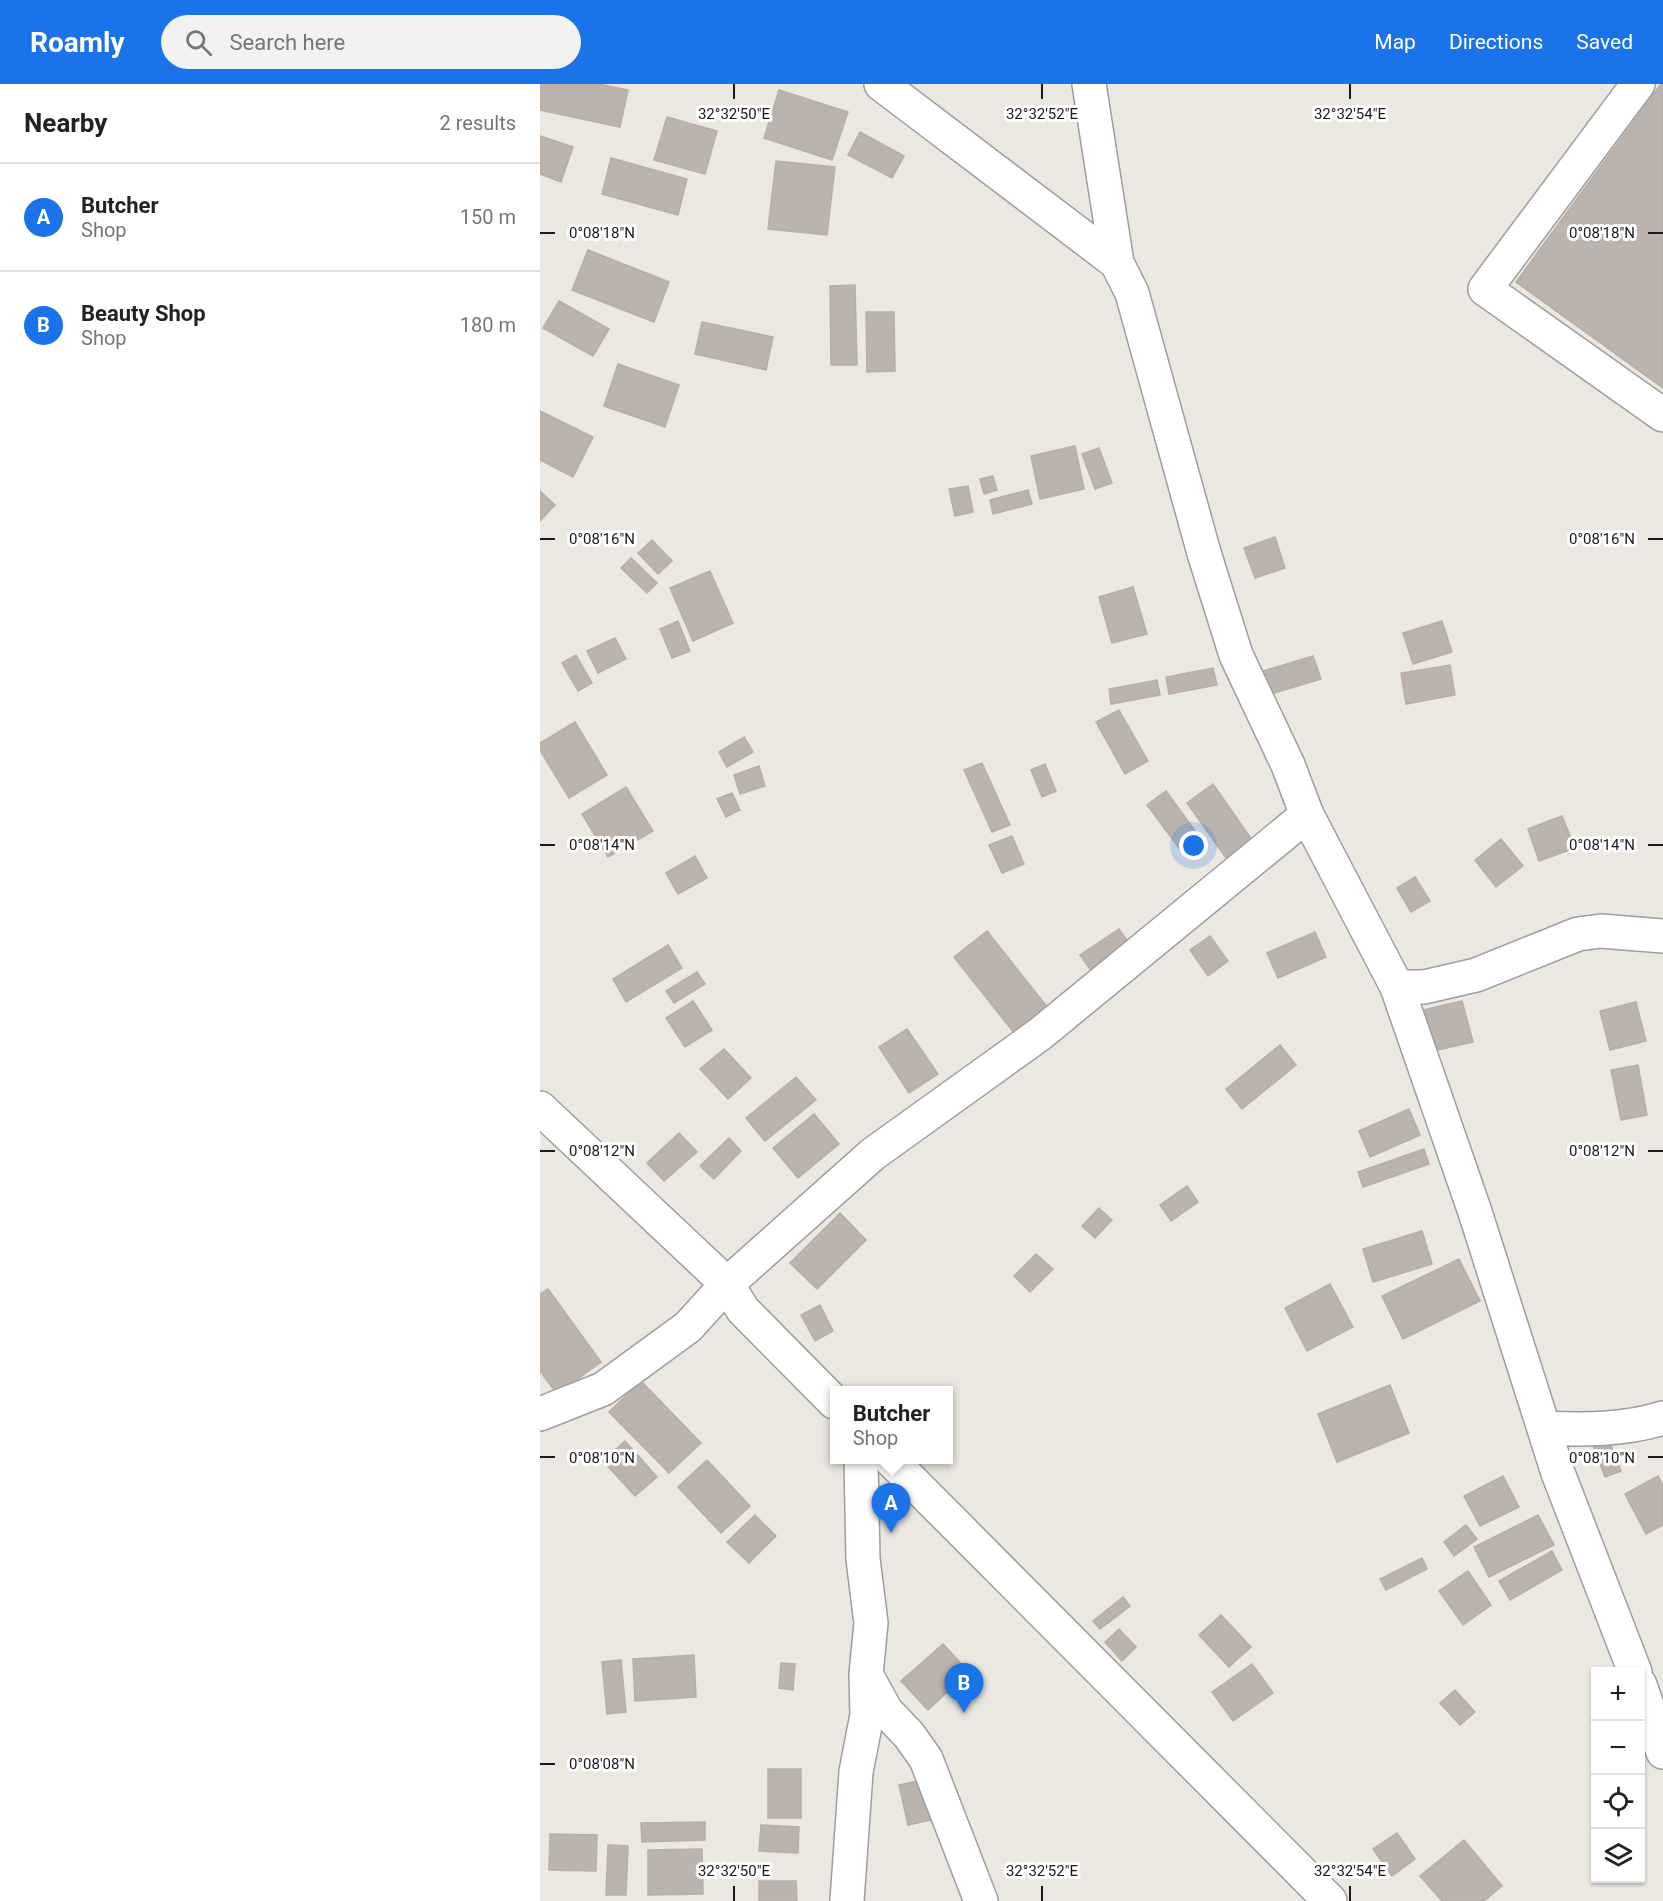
<!DOCTYPE html>
<meta charset="utf-8">
<style>
:root{--surface:#fff;--page:#f2f2f2;--text:#222;--muted:#767676;--line:#e0e0e0;--accent:#1a73e8}
body{margin:0;font-family:Roboto,sans-serif;background:var(--page);color:var(--text)}
.controls{position:absolute;right:18px;bottom:18px;display:grid;overflow:hidden;border-radius:0px;box-shadow:0 2px 4px #0004}
.controls button{width:54px;height:54px;display:grid;place-items:center;padding:0;border:0;border-bottom:2px solid var(--line);background:var(--surface);color:var(--text);font:30px sans-serif}
.you{position:absolute;left:654px;top:762px;width:21px;height:21px;margin:-15px;border:4px solid #fff;border-radius:50%;background:#1a73e8;box-shadow:0 0 0 9px #1a73e833}
.badge{display:grid;place-items:center;width:39px;height:39px;border-radius:50%;background:var(--accent);color:#fff;font-size:20px;font-weight:700}
.pin{position:absolute;translate:-50% -50px;filter:drop-shadow(0 2px 3px #0008)}
.pin::after{content:'';position:absolute;top:32px;width:21px;height:18px;background:inherit;clip-path:polygon(0 0,100% 0,50% 100%)}
.popup{position:absolute;left:290px;top:1302px;width:123px;height:78px;box-sizing:border-box;display:grid;place-content:center;border-radius:0px;background:var(--surface);filter:drop-shadow(0 2px 4px #0005);font-size:20px;white-space:nowrap;color:var(--muted)}
.popup b{font-size:22px;color:var(--text)}
.popup::after{content:'';position:absolute;left:50%;top:100%;margin-left:-12px;border:12px solid transparent;border-top-color:var(--surface)}
.list{margin:0;padding:0;list-style:none}
h2{display:flex;justify-content:space-between;align-items:center;height:78px;margin:0;padding:0 24px;font-size:26px}
h2 small{font-size:20px;font-weight:400;color:var(--muted)}
.list li{display:grid;grid-template-columns:39px 1fr auto;gap:18px;align-items:center;box-sizing:border-box;height:108px;padding:0 24px;border-top:2px solid var(--line)}
.list b{display:block;font-size:22px;white-space:nowrap}
.list p{margin:0;font-size:20px;white-space:nowrap;color:var(--muted)}
.list em{font-size:20px;font-style:normal;color:var(--muted)}
.icon{flex:none;width:33px;height:33px;fill:none;stroke:currentColor;stroke-width:2;stroke-linecap:round;stroke-linejoin:round}
.map{position:relative;flex:none;width:1123px;height:1817px;overflow:hidden}
header{display:flex;align-items:center;gap:36px;box-sizing:border-box;height:84px;padding:0 30px;background:var(--accent);color:#fff}
header strong{font-size:28px}
nav{display:flex;gap:33px;margin-inline-start:auto;font-size:21px}
.search{width:420px;height:54px;background:var(--page);display:flex;align-items:center;gap:15px;box-sizing:border-box;padding:0 21px;border-radius:33px;color:var(--muted);font-size:22px}
main{display:flex}
aside{flex:1;background:var(--surface)}
.map>svg:first-child{display:block}
.building{fill:#bbb3ae;stroke:#bcada4;stroke-width:1.5}
.lines{fill:none;stroke-linecap:round;stroke-linejoin:round}
.minor-casing{stroke:#9e9e9e;stroke-width:36}
.minor{stroke:#fff;stroke-width:33}
.ticks{fill:none;stroke:#1a1a1a;stroke-width:2}
.ticks-label{font-size:15px;text-anchor:middle;fill:#1a1a1a;stroke:#fff;stroke-width:6;stroke-linejoin:round;paint-order:stroke}
</style>
<header>
<strong>Roamly</strong>
<div class="search"><svg class="icon" aria-label="search" viewBox="0 0 24 24"><circle cx="10" cy="10" r="6"/><path d="M15 15l6 6"/></svg>Search here</div>
<nav><a>Map</a><a>Directions</a><a>Saved</a></nav>
</header>
<main>
<aside>
<h2>Nearby<small>2 results</small></h2>
<ul class="list">
<li><span class="badge">A</span><div><b>Butcher</b><p>Shop</p></div><em>150 m</em></li>
<li><span class="badge">B</span><div><b>Beauty Shop</b><p>Shop</p></div><em>180 m</em></li>
</ul>
</aside>
<div class="map">
<svg width="1123" height="1817" viewBox="0 0 1123 1817">
<rect width="100%" height="100%" fill="#ebe7e1"/>
<g class="building">
<path d="M0,0H59L88,6L80,43L0,26Z"/>
<path d="M1121,0H1123V304L976,198Z"/>
<path d="M239,6L308,28L292,76L224,54Z"/>
<path d="M127,33L177,47L165,90L114,76Z"/>
<path d="M320,48L364,72L352,94L308,71Z"/>
<path d="M0,52L33,63L21,98L0,90Z"/>
<path d="M71,74L147,95L138,131L62,110Z"/>
<path d="M236,77L295,83L287,151L228,145Z"/>
<path d="M48,166L129,198L114,238L32,206Z"/>
<path d="M315,201L317,281H291L290,202Z"/>
<path d="M19,217L69,245L53,272L3,244Z"/>
<path d="M326,228H354L355,287L327,288Z"/>
<path d="M162,238L233,253L226,286L155,270Z"/>
<path d="M78,280L139,301L125,343L64,322Z"/>
<path d="M0,327L53,353L33,393L0,376Z"/>
<path d="M535,362L544,405L500,415L491,372Z"/>
<path d="M559,364L572,399L555,405L542,370Z"/>
<path d="M453,392L457,406L444,410L440,395Z"/>
<path d="M428,402L433,428L415,432L409,405Z"/>
<path d="M488,406L492,420L453,430L450,416Z"/>
<path d="M0,407L15,421L0,437Z"/>
<path d="M735,453L745,484L715,494L704,464Z"/>
<path d="M112,456L132,477L118,490L98,469Z"/>
<path d="M91,474L117,499L107,509L81,484Z"/>
<path d="M170,487L193,539L153,557L130,504Z"/>
<path d="M593,503L607,550L572,559L559,513Z"/>
<path d="M138,537L150,567L132,574L120,545Z"/>
<path d="M902,537L912,568L873,580L863,549Z"/>
<path d="M75,554L86,575L58,589L47,567Z"/>
<path d="M36,571L52,599L38,607L22,579Z"/>
<path d="M773,572L781,595L727,611L720,588Z"/>
<path d="M910,581L915,611L866,620L861,589Z"/>
<path d="M673,584L677,601L629,610L626,593Z"/>
<path d="M617,596L620,611L571,620L569,605Z"/>
<path d="M579,626L608,677L585,690L556,638Z"/>
<path d="M35,638L67,691L29,714L0,666V659Z"/>
<path d="M204,653L213,668L187,683L179,668Z"/>
<path d="M442,679L470,741L452,748L424,686Z"/>
<path d="M505,680L516,707L502,713L491,686Z"/>
<path d="M219,682L225,702L200,710L194,691Z"/>
<path d="M673,700L712,756L686,774L647,719Z"/>
<path d="M86,703L113,747L68,773L42,730Z"/>
<path d="M626,707L661,755L642,768L607,721Z"/>
<path d="M192,709L200,726L186,733L177,715Z"/>
<path d="M1022,732L1035,764L999,777L988,745Z"/>
<path d="M472,752L484,780L462,789L449,761Z"/>
<path d="M961,755L983,782L956,803L935,776Z"/>
<path d="M155,772L167,794L138,810L126,789Z"/>
<path d="M875,793L890,817L871,828L857,804Z"/>
<path d="M579,845L594,866L555,892L540,871Z"/>
<path d="M447,847L508,924L475,950L414,873Z"/>
<path d="M775,848L786,873L738,894L727,869Z"/>
<path d="M670,852L688,877L668,892L650,866Z"/>
<path d="M128,861L142,884L86,918L73,895Z"/>
<path d="M157,888L165,900L134,919L126,907Z"/>
<path d="M153,917L172,946L145,963L126,934Z"/>
<path d="M922,917L933,958L893,967L883,926Z"/>
<path d="M1096,918L1106,957L1070,966L1060,927Z"/>
<path d="M367,945L398,990L369,1009L339,963Z"/>
<path d="M740,961L756,981L702,1025L686,1005Z"/>
<path d="M184,965L211,994L188,1015L160,985Z"/>
<path d="M1098,981L1107,1031L1081,1036L1071,986Z"/>
<path d="M256,993L276,1016L225,1057L206,1034Z"/>
<path d="M869,1025L880,1051L830,1073L819,1047Z"/>
<path d="M274,1030L299,1060L258,1094L233,1064Z"/>
<path d="M139,1049L157,1068L124,1097L107,1079Z"/>
<path d="M189,1054L201,1067L174,1095L160,1082Z"/>
<path d="M884,1065L889,1080L823,1103L818,1088Z"/>
<path d="M647,1102L658,1118L631,1137L620,1121Z"/>
<path d="M559,1124L572,1136L555,1154L542,1142Z"/>
<path d="M300,1129L326,1156L277,1205L250,1179Z"/>
<path d="M882,1147L892,1180L833,1198L823,1165Z"/>
<path d="M496,1170L513,1185L490,1208L474,1192Z"/>
<path d="M919,1175L940,1217L863,1255L842,1212Z"/>
<path d="M790,1200L813,1243L767,1267L745,1224Z"/>
<path d="M8,1205L61,1278L17,1310L0,1287V1210Z"/>
<path d="M280,1221L293,1247L275,1257L261,1231Z"/>
<path d="M101,1297L161,1359L129,1389L69,1328Z"/>
<path d="M850,1301L869,1349L797,1378L778,1330Z"/>
<path d="M1069,1356L1081,1387L1065,1393L1053,1361Z"/>
<path d="M85,1357L117,1393L95,1412L63,1377Z"/>
<path d="M167,1376L210,1422L181,1449L138,1403Z"/>
<path d="M963,1392L979,1423L940,1442L924,1412Z"/>
<path d="M1118,1392L1123,1401V1441L1106,1450L1085,1410Z"/>
<path d="M215,1431L236,1452L209,1479L187,1458Z"/>
<path d="M998,1431L1014,1461L949,1493L934,1463Z"/>
<path d="M926,1441L937,1455L914,1472L904,1458Z"/>
<path d="M1012,1467L1022,1486L970,1516L959,1497Z"/>
<path d="M882,1474L887,1485L846,1506L840,1495Z"/>
<path d="M928,1487L951,1521L923,1541L899,1507Z"/>
<path d="M583,1513L590,1522L560,1545L553,1537Z"/>
<path d="M681,1531L711,1563L689,1583L659,1551Z"/>
<path d="M579,1545L596,1563L582,1577L565,1558Z"/>
<path d="M403,1560L429,1588L388,1626L361,1597Z"/>
<path d="M154,1571L156,1613L95,1617L93,1575Z"/>
<path d="M81,1576L86,1628L67,1630L62,1578Z"/>
<path d="M241,1579L255,1580L253,1606L239,1604Z"/>
<path d="M712,1580L733,1609L693,1637L672,1608Z"/>
<path d="M915,1606L935,1628L920,1641L900,1619Z"/>
<rect x="228" y="1685" width="33" height="49"/>
<path d="M382,1696L391,1736L368,1741L359,1701Z"/>
<path d="M165,1738V1756L102,1758L101,1739Z"/>
<path d="M221,1741L259,1743L258,1769L219,1767Z"/>
<path d="M857,1749L875,1775L852,1792L833,1765Z"/>
<path d="M10,1750L57,1751L56,1787L9,1786Z"/>
<path d="M924,1756L962,1802L944,1817H902L880,1792Z"/>
<path d="M68,1761L88,1762L86,1811H66Z"/>
<path d="M162,1765L163,1810L108,1811V1766Z"/>
<path d="M219,1797H256L257,1817H219Z"/>
</g>
<g class="lines">
<g class="minor-casing">
<g id="minor">
<path d="M341,0L577,179"/>
<path d="M1098,0L945,205L1123,331"/>
<path d="M767,731L857,903L935,1128L1018,1389L1095,1588"/>
<path d="M857,903H884L936,891L1038,850L1061,847L1123,852"/>
<path d="M0,1024L187,1200L203,1226L294,1318"/>
<path d="M0,1330L63,1305L148,1243L187,1200L333,1070L500,950L767,731L748,681L696,571L664,469L592,209L577,179L549,0"/>
<path d="M1004,1344C1045,1346 1084,1346 1123,1334"/>
<path d="M351,1376L790,1817"/>
<path d="M328,1594L346,1627L369,1651L386,1675L441,1817"/>
<path d="M1100,1601L1123,1668"/>
<path d="M307,1817L316,1688L327,1631L326,1590L331,1539L323,1475L321,1376"/>
</g>
</g>
<use href="#minor" class="minor"/>
</g>
<path class="ticks" d="M194,0V15M502,0V15M810,0V15M0,149H15M1108,149H1123M0,455H15M1108,455H1123M0,761H15M1108,761H1123M0,1067H15M1108,1067H1123M0,1373H15M1108,1373H1123M0,1680H15M194,1802V1817M502,1802V1817M810,1802V1817"/>
<g class="ticks-label">
<text x="194" y="35">32°32'50"E</text>
<text x="502" y="35">32°32'52"E</text>
<text x="810" y="35">32°32'54"E</text>
<text x="62" y="154">0°08'18"N</text>
<text x="1062" y="154">0°08'18"N</text>
<text x="62" y="460">0°08'16"N</text>
<text x="1062" y="460">0°08'16"N</text>
<text x="62" y="766">0°08'14"N</text>
<text x="1062" y="766">0°08'14"N</text>
<text x="62" y="1072">0°08'12"N</text>
<text x="1062" y="1072">0°08'12"N</text>
<text x="62" y="1379">0°08'10"N</text>
<text x="1062" y="1379">0°08'10"N</text>
<text x="62" y="1685">0°08'08"N</text>
<text x="194" y="1792">32°32'50"E</text>
<text x="502" y="1792">32°32'52"E</text>
<text x="810" y="1792">32°32'54"E</text>
</g>
</svg>
<div class="controls">
<button>+</button>
<button>−</button>
<button><svg class="icon" aria-label="locate" viewBox="0 0 24 24"><circle cx="12" cy="12" r="6"/><path d="M12 2v4M12 18v4M2 12h4M18 12h4"/></svg></button>
<button><svg class="icon" aria-label="layers" viewBox="0 0 24 24"><path d="M12 4l9 5-9 5-9-5zM3 14l9 5 9-5"/></svg></button>
</div>
<div class="you"></div>
<div class="pin badge" style="left:351px;top:1449px">A</div>
<div class="popup"><b>Butcher</b>Shop</div>
<div class="pin badge" style="left:424px;top:1629px">B</div>
</div>
</main>
